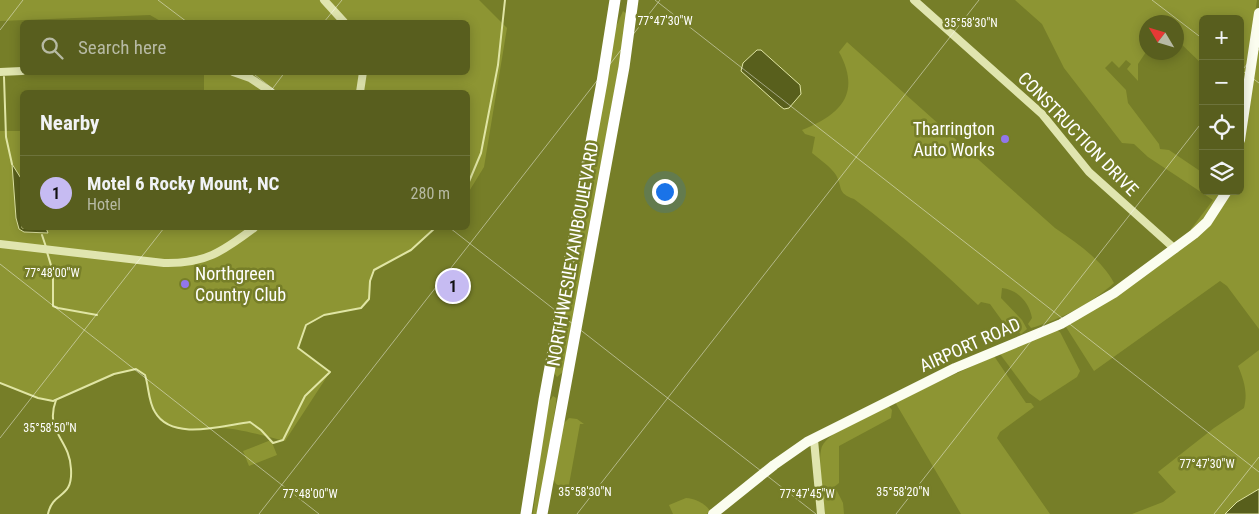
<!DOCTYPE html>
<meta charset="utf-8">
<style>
:root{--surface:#585e1e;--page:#61672b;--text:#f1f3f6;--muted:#b7baa4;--line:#6d733c;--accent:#c6bbf2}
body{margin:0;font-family:"Roboto Condensed",sans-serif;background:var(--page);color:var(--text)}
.controls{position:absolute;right:15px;top:15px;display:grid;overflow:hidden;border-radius:8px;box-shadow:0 2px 12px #0003}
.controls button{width:45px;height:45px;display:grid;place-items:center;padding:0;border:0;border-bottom:1px solid var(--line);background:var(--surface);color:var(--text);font:25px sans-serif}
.compass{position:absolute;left:1139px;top:15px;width:45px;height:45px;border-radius:50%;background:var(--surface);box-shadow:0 2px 12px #0003;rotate:308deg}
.you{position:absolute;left:664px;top:191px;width:18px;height:18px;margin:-12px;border:4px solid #fff;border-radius:50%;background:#1a73e8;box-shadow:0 0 0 8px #1a73e833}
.badge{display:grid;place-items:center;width:32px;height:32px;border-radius:50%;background:var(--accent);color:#111;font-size:16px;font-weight:700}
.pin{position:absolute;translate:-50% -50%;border:2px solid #fff;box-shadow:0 1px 5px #0006}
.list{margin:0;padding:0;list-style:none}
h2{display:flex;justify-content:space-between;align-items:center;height:65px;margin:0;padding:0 20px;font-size:21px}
h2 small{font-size:16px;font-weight:400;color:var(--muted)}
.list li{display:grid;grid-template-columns:32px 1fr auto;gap:15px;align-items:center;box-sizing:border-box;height:75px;padding:0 20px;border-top:1px solid var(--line)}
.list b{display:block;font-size:19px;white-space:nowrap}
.list p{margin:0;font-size:16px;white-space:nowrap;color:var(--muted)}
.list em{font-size:16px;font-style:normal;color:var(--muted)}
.icon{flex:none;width:28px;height:28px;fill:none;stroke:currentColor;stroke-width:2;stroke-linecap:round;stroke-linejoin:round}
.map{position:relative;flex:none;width:1259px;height:514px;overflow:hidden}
.search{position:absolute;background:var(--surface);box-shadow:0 2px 12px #0003;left:20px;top:20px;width:450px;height:55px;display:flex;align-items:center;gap:12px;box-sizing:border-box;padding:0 18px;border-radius:8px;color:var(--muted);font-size:19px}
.panel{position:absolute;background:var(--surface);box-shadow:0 2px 12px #0003;left:20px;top:90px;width:450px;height:140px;border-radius:8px}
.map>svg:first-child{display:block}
.green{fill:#8d9533}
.water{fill:#585f1c;stroke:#e0e5a4}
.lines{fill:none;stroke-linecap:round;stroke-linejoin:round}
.stream{stroke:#e0e5a4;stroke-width:2}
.minor{stroke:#e0e5af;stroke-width:8}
.major{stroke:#fbfdef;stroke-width:10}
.highway{stroke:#fff;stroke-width:11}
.ticks{fill:none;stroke:#fff;stroke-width:1;stroke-opacity:0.45}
.poi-dot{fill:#9276ec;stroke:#767e28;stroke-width:2}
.labels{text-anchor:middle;stroke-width:5;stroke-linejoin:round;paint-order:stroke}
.poi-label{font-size:18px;fill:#fff;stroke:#767e28;text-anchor:end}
.street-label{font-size:18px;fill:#fff;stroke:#767e28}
.ticks-label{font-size:12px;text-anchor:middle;fill:#fff;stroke:#767e28;stroke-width:5;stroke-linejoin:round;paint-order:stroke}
</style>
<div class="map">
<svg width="1259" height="514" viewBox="0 0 1259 514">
<rect width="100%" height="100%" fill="#767e28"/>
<g class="green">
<path d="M0,0H479L507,28L484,167L468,193V92H204V73L468,72V22H162L150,15L0,21Z"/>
<path d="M1015,0H1257L1244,89L1242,92L1240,19H1203V65L1177,40L1176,22H1146V52L1138,64V81L1127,69L1131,64L1126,60L1119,68L1112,61L1105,68L1126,90L1128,103L1159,144L1160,149L1169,150L1203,173V191H1221L1201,222L1188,233L1213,200L1148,157L1134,144L1122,143L1064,68L1042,24Z"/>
<path d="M623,11L628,15L564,371L557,377L553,371L615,29Z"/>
<path d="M1259,36V329L1227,286L1220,281L1094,371L1066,327L1173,255L1230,191H1240V157Z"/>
<path d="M847,42L1055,228C1078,244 1101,259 1114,283C1092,303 1060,320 1031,328L1028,324L1032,318C1029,302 1018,290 1002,288L1001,298L1022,320L1027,329L1021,334L1003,322L990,304L981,302L978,305C938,267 898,232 854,199C837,193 843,188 836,175C831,167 819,159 812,153L815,137L805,134L802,130C840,115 862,94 839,52Z"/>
<path d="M0,131H22V228H435L411,250L374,270L370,281L369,299L361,308L324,315L306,325L298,348L330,372L285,441C266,437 239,428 220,428C214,428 207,430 201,430C156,430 153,412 145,375L136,369L114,374L49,401L0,383Z"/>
<path d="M1056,330L1060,332L1080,371L1077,377L1040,401L1029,393L1000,354Z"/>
<path d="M1259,350V514H1132L1163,502L1176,492L1158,472L1214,428L1244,408C1248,393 1244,380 1238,366Z"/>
<path d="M994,356L1026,403H1031L1034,407L1000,432L997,438L1050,514H961L895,402Z"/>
<path d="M553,396L556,398V403L539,514H533L547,405Z"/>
<path d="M887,404L892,410L891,418L839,446V483L834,487L824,488L822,486C821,474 819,461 821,450C823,433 871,413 887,404Z"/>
<path d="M569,418L577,419L584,424H580L568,490L556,484L553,478L563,424Z"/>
<path d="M271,440L277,455L249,466L243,451Z"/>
<path d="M836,489L843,503L844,514H825L823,496Z"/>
<path d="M686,498C694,498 706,504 710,511L707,514H673L669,505Z"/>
</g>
<g class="water">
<path d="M757,50H761L800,85L801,94L789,108L784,109L780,106L741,71L743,63Z"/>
<path d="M12,164L22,180V228H46L48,233L24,232L19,229L16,218Z"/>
<path d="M1259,489V514H1225L1237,502Z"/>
</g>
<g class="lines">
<g class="stream">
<path d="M4,77L6,137L12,164"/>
<path d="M468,184L481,153L498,65L505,0"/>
<path d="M42,235L46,247"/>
<path d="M47,252L53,272V306L58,308L97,315"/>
<path d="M0,383L38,398L53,401L114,374L136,369L145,375C149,387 148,401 155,412C172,442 224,425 250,422L261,430L273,443L283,440L305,396L330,372L298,348L306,325L324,315L361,308L369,299L370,281L374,270L411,250L435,228"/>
<path d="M48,514C53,490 73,500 71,469C70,439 44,432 56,400"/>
</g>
<g class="minor">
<path d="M324,0L344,22"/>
<path d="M914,0L1042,114L1089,172L1175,249"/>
<path d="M0,72L22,71"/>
<path d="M233,72L250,78L271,92"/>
<path d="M360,92L363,72"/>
<path d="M0,244L164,263C205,264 222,252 254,228"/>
<path d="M814,440L821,514"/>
</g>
<g class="major">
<path d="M1240,140L1259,13"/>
<path d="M713,514L774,465L807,442L955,368L1061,324L1114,293L1194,234L1207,222L1227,191"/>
</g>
<g class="highway">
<path d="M526,514L544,400L602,82L615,0"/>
<path d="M542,514L624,67L633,0"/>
</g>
</g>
<path class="ticks" d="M158,0L187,22M655,0L1259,472M1152,0L1203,39M324,22L342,0M0,30L23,0M1240,69L1259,83M251,72L277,92M1240,73L1259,49M270,92L285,72M450,228L816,514M0,264L319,514M0,438L164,228M259,514L660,0M577,514L979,0M896,514L1203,121M1214,514L1259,457"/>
<g class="poi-dot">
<circle cx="1005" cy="139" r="5"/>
<circle cx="185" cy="284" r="5"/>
</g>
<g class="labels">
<g class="poi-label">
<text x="995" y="135">Tharrington<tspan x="995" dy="21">Auto Works</tspan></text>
<text x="195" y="280" text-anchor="start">Northgreen<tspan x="195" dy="21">Country Club</tspan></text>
</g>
<g class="street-label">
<text transform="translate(1078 134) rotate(46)" y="6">CONSTRUCTION DRIVE</text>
<text transform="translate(573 254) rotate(-80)" y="6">NORTH WESLEYAN BOULEVARD</text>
<text transform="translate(970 345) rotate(-24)" y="6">AIRPORT ROAD</text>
</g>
</g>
<g class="ticks-label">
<text x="665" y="25">77°47'30"W</text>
<text x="971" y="27">35°58'30"N</text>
<text x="52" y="277">77°48'00"W</text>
<text x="50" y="432">35°58'50"N</text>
<text x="1207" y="468">77°47'30"W</text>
<text x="585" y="496">35°58'30"N</text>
<text x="903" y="496">35°58'20"N</text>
<text x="310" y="498">77°48'00"W</text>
<text x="807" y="498">77°47'45"W</text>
</g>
</svg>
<div class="controls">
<button>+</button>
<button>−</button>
<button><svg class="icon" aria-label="locate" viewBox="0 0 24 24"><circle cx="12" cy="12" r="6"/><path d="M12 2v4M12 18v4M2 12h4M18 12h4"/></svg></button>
<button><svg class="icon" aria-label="layers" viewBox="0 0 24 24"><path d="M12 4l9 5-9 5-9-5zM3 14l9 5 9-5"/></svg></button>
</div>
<svg class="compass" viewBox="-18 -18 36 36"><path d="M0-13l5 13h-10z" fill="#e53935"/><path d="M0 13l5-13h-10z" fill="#b7baa4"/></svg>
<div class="you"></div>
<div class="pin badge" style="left:453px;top:286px">1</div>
<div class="search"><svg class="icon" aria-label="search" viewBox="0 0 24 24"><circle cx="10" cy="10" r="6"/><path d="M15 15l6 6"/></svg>Search here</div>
<section class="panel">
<h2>Nearby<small></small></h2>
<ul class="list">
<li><span class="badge">1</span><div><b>Motel 6 Rocky Mount, NC</b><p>Hotel</p></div><em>280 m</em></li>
</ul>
</section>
</div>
